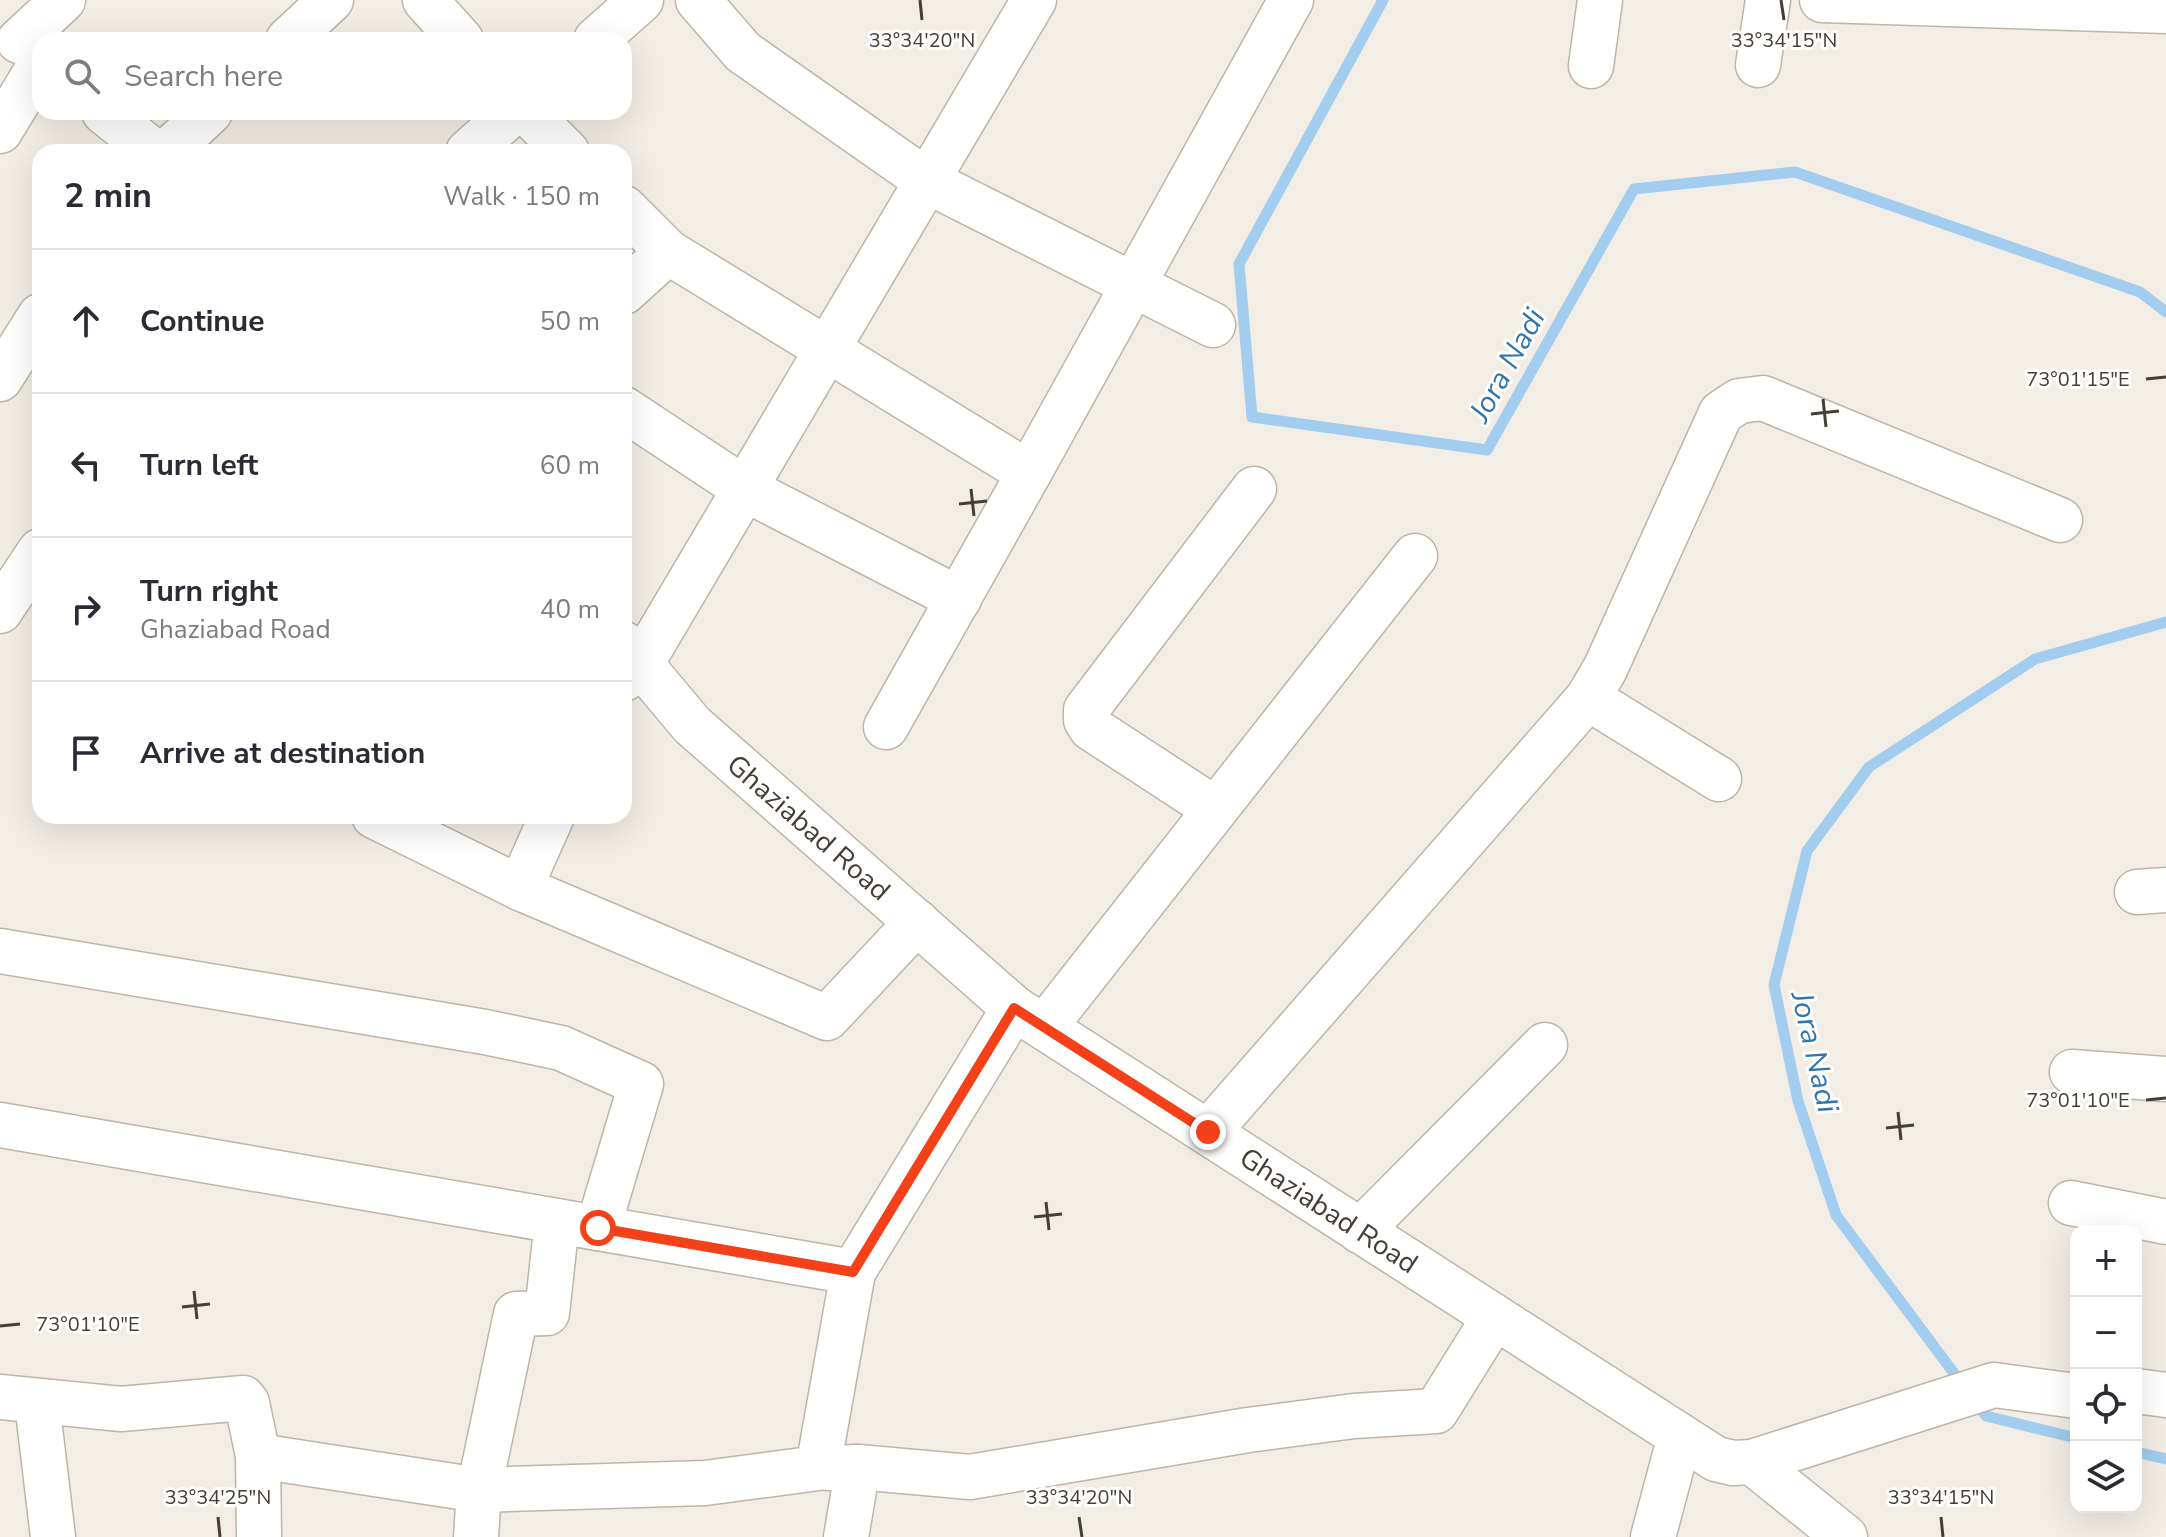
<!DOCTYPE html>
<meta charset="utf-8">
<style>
:root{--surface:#fff;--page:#f2f2f3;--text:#2b2b33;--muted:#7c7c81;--line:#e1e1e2}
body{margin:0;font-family:"Nunito Sans",sans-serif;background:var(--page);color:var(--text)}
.controls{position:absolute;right:24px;bottom:24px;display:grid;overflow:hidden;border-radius:16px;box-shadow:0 8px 32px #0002}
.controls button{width:72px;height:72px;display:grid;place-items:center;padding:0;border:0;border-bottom:2px solid var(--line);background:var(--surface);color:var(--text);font:40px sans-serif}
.stop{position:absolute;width:24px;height:24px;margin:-18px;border:6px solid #f4411a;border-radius:50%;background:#fff}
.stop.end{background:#f4411a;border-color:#fff;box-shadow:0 2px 8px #0008}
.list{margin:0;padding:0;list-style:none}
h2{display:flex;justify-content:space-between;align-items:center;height:104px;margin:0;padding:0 32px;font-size:34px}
h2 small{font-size:26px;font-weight:400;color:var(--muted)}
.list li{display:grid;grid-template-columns:52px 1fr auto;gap:24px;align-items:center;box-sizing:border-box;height:144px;padding:0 32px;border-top:2px solid var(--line)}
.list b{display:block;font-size:30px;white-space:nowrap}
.list p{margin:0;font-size:26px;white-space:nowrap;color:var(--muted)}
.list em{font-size:26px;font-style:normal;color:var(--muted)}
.icon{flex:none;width:44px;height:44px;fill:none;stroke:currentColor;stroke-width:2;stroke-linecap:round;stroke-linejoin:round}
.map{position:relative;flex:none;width:2166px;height:1537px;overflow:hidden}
.search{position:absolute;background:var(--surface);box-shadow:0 8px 32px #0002;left:32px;top:32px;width:600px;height:88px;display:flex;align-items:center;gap:20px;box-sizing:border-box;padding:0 28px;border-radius:24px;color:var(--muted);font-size:30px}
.panel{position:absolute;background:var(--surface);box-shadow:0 8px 32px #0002;left:32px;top:144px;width:600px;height:680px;border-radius:24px}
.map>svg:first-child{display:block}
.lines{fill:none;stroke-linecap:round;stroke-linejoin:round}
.stream{stroke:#a2cdee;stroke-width:11}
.minor-casing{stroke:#bdb6a8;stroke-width:47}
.minor{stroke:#fff;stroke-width:44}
.route{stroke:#f4411a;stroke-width:10}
.ticks{fill:none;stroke:#443e35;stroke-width:3}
.labels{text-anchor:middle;stroke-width:6;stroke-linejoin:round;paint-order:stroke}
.street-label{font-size:28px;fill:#443e35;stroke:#fff}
.water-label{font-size:30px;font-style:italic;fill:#3175ac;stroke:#fff}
.ticks-label{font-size:20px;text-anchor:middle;fill:#443e35;stroke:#fff;stroke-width:6;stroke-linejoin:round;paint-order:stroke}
</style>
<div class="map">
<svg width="2166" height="1537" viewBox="0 0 2166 1537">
<rect width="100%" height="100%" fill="#f2eee5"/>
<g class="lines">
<g class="stream">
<path d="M1383,0L1239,264L1252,417L1487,450L1634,189L1795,172L2140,292L2166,312"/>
<path d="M1962,1384L1836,1215L1798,1101L1774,985L1807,851L1869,767L2035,659L2166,622"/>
<path d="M1975,1401L1986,1416L2076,1438"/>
<path d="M2136,1452L2166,1459"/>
</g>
<g class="minor-casing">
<g id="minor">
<path d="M425,0L461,40"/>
<path d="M698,0L743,52L927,181L1213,325"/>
<path d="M1822,0L2166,11"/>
<path d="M288,40L331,0"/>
<path d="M596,40L641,0"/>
<path d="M19,41L63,0"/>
<path d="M1758,65L1768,0"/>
<path d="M1591,66L1600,0"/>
<path d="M104,112L154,152"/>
<path d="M527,112L567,152"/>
<path d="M0,131L40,65"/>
<path d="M167,152L210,112"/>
<path d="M468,152L513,112"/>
<path d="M624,208L668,252L1029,473L886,727"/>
<path d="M624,292L668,252"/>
<path d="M0,379L40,316"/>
<path d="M624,409L745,489L959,599"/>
<path d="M1029,473L1291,0"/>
<path d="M0,611L40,551"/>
<path d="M624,644L692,725L1014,1008L1716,1459L1733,1463L1752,1462L1994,1385L2076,1396"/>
<path d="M624,679L641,664L1034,0"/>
<path d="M1588,698L1719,779"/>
<path d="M1215,809L1091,728L1086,720V710L1254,489"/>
<path d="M374,816L520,888"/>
<path d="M552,816L520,888L827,1018L917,922"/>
<path d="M2137,892L2166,890"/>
<path d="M0,951L485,1032L561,1048L641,1084L598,1228"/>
<path d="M1046,1025L1415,556"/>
<path d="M2072,1072L2166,1079"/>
<path d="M0,1125L853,1272L1014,1008"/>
<path d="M1208,1132L1588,698L1605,669L1721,413L1739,401L1763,398L2060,520"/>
<path d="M2071,1203L2166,1222"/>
<path d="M1360,1231L1545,1045"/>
<path d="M2136,1391L2166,1395"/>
<path d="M0,1397L121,1409L243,1398L247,1403L258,1456L479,1490L705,1483L818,1468L853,1272"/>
<path d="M37,1403L53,1537"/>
<path d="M258,1456L259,1537"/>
<path d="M1752,1462L1845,1537"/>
<path d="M858,1467L970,1477L1248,1430L1354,1416L1436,1411L1494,1318"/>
<path d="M828,1468L858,1467L846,1537"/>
<path d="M476,1537L479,1490L516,1314L547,1313L557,1221"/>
<path d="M1653,1537L1680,1436"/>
</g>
</g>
<use href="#minor" class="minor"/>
</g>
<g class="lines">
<path class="route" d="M598,1228L853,1272L1014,1008L1208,1132"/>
</g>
<path class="ticks" d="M920,0L922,20M1781,0L1784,20M2146,379L2166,377M1823,399L1826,427M1811,414L1839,411M971,489L974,516M959,504L987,501M2146,1100L2166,1098M1898,1112L1901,1140M1886,1128L1914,1125M1046,1202L1049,1230M1034,1217L1062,1214M194,1291L197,1319M182,1307L210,1304M0,1326L20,1324M218,1517L220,1537M1079,1517L1082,1537M1941,1517L1943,1537"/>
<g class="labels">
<g class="street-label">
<text transform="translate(809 827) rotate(41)" y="10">Ghaziabad Road</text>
<text transform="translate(1329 1210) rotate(33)" y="10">Ghaziabad Road</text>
</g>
<g class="water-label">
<text transform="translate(1507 365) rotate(-61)" y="10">Jora Nadi</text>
<text transform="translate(1815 1052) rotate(77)" y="10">Jora Nadi</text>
</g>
</g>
<g class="ticks-label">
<text x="922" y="47">33°34'20"N</text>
<text x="1784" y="47">33°34'15"N</text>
<text x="2078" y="386">73°01'15"E</text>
<text x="2078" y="1107">73°01'10"E</text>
<text x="88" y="1331">73°01'10"E</text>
<text x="218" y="1504">33°34'25"N</text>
<text x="1079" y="1504">33°34'20"N</text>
<text x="1941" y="1504">33°34'15"N</text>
</g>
</svg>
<div class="controls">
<button>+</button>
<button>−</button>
<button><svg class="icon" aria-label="locate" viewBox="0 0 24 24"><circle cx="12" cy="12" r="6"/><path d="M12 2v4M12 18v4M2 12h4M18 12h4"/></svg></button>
<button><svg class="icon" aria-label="layers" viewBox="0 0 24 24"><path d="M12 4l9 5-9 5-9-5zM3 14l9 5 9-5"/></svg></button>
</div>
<div class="stop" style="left:598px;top:1228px"></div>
<div class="stop end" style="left:1208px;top:1132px"></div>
<div class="search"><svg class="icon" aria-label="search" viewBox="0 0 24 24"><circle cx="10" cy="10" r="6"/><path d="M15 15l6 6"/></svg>Search here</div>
<section class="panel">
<h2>2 min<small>Walk · 150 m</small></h2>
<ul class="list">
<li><svg class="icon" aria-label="ahead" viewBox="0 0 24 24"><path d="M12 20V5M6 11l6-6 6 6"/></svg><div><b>Continue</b></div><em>50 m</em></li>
<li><svg class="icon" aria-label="left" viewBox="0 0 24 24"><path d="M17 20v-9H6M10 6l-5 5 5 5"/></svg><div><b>Turn left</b></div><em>60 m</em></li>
<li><svg class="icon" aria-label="right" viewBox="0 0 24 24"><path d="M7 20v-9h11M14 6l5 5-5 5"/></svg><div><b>Turn right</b><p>Ghaziabad Road</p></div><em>40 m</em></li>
<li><svg class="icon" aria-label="arrive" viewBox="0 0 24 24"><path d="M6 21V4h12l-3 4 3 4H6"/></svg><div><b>Arrive at destination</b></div></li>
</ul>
</section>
</div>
